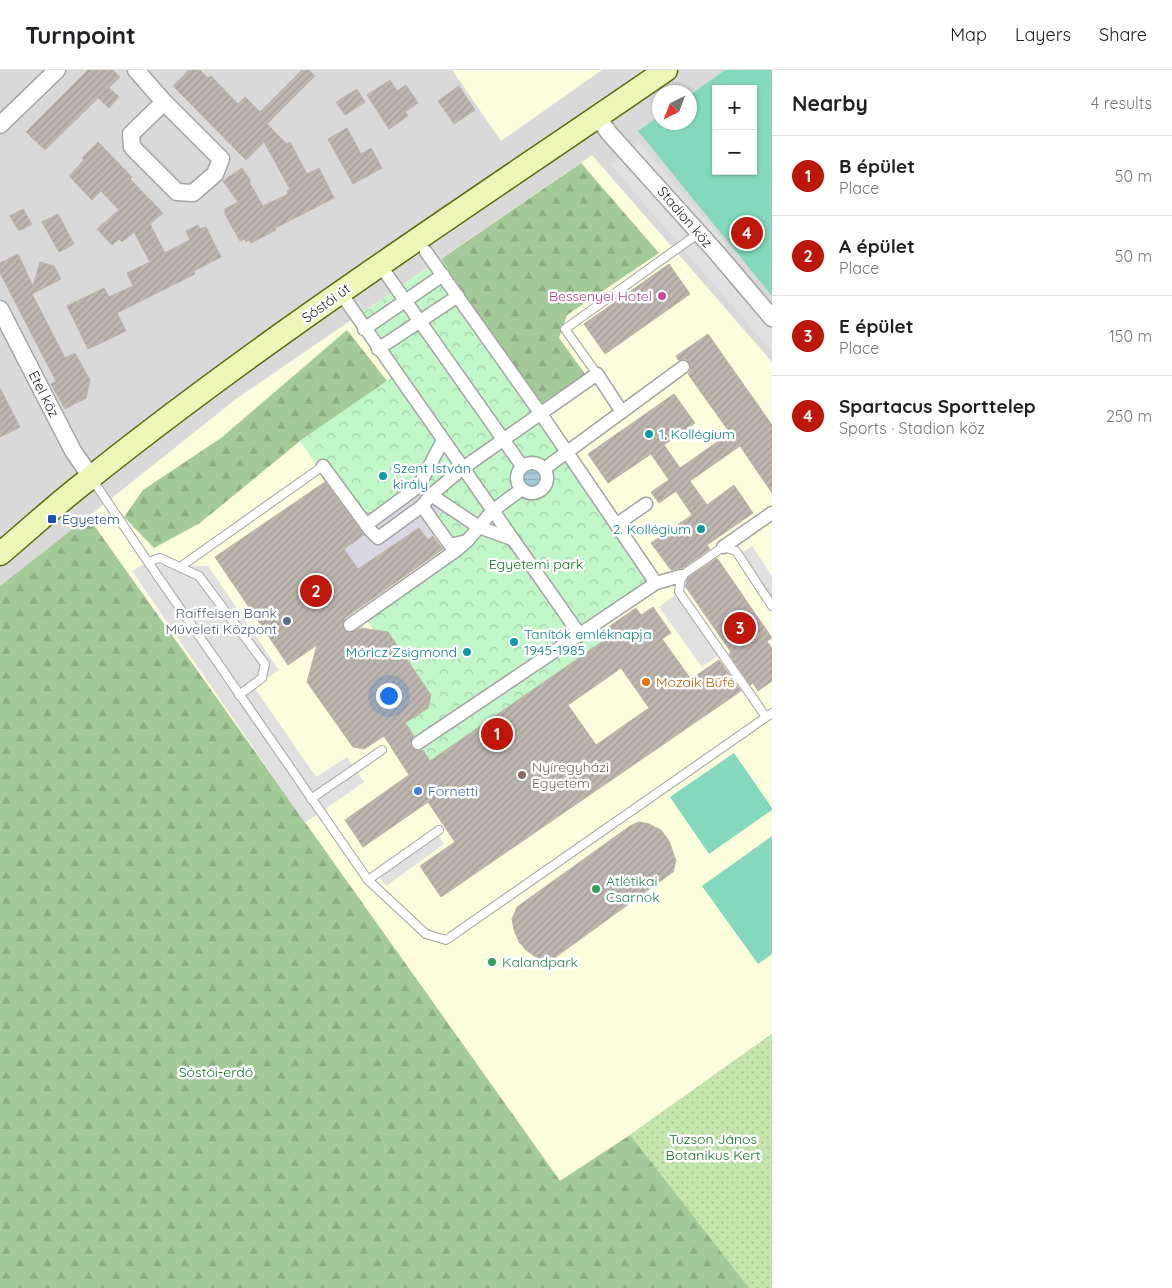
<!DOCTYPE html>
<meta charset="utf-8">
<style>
:root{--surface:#fff;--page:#f6f6f6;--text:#202124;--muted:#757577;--line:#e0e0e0;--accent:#bd170b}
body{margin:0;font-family:Quicksand,sans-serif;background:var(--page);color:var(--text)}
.controls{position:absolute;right:15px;top:15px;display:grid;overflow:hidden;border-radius:0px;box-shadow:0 1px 4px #0004}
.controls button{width:45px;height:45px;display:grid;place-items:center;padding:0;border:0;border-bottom:1px solid var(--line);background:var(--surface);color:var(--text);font:25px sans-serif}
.compass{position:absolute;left:652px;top:15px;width:45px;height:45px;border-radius:50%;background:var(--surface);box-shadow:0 1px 4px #0004;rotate:222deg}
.you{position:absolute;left:388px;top:625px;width:18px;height:18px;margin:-12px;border:4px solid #fff;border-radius:50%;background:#1a73e8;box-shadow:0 0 0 8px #1a73e833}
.badge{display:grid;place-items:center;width:32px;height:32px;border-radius:50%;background:var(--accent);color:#fff;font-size:16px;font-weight:700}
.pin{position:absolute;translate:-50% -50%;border:2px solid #fff;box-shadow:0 1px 5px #0006}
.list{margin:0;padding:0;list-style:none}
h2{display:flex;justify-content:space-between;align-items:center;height:65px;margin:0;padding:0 20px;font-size:21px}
h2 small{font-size:16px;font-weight:400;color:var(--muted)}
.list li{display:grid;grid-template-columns:32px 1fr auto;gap:15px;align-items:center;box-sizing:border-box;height:80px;padding:0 20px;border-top:1px solid var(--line)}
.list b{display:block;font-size:19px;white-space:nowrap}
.list p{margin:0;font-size:16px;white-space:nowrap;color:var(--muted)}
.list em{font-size:16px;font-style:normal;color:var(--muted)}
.map{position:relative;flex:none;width:772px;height:1218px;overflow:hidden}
header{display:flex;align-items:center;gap:30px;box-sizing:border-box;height:70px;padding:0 25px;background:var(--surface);border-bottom:1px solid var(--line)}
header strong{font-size:24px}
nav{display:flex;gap:28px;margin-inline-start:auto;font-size:18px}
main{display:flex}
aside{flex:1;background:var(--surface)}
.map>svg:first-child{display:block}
.residential{fill:#dad9d9;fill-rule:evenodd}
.education{fill:#fbfddc}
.forest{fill:url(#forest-firs)}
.park{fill:url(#park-crowns)}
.garden{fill:url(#garden-dots)}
.pitch{fill:#84d8bd;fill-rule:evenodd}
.parking{fill:#e0e0e0}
.plaza{fill:#d8d7e3}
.water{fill:url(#water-rules)}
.building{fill:url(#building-hatch);stroke:#beb2a6;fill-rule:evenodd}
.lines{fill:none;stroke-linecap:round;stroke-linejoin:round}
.service-casing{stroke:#a3a3a3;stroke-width:10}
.pedestrian-casing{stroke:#a3a3a3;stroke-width:15}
.minor-casing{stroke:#a3a3a3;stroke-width:19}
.secondary-casing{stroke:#5b6c0b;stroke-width:25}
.service{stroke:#fff;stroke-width:8}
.pedestrian{stroke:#fff;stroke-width:12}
.minor{stroke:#fff;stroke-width:16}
.secondary{stroke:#eef5b8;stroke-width:22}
.hotel-dot{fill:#d1479c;stroke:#fff;stroke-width:2}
.culture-dot{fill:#0f9aa8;stroke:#fff;stroke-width:2}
.transit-dot{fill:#1a4fb4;stroke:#fff;stroke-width:2}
.service-dot{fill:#5c6f8a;stroke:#fff;stroke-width:2}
.food-dot{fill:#e8710a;stroke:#fff;stroke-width:2}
.education-dot{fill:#8d6e63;stroke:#fff;stroke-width:2}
.shop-dot{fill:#3f7fe0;stroke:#fff;stroke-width:2}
.leisure-dot{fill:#2e9e5b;stroke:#fff;stroke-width:2}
.labels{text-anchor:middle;stroke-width:5;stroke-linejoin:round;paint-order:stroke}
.street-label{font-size:14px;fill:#1c1c1c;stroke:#fff}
.hotel-label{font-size:14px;fill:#b23c85;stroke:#fff;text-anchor:end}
.culture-label{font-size:14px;fill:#0d838f;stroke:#fff;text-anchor:start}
.transit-label{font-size:14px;fill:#164399;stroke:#fff;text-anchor:start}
.park-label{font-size:14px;fill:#117320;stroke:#fff}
.service-label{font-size:14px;fill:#4e5e75;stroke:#fff;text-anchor:end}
.food-label{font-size:14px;fill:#c56008;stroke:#fff;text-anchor:start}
.education-label{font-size:14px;fill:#785e54;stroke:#fff;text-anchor:start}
.shop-label{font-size:14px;fill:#366cbe;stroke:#fff;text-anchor:start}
.leisure-label{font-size:14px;fill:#27864d;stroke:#fff;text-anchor:start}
</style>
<header>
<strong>Turnpoint</strong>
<nav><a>Map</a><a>Layers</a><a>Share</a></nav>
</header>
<main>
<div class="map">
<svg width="772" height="1218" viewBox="0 0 772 1218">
<defs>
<pattern id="forest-firs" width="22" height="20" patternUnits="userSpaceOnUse" patternTransform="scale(1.25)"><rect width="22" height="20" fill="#a5ca99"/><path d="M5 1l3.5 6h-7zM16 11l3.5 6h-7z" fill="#8dad83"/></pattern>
<pattern id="park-crowns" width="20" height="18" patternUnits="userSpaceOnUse" patternTransform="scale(1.25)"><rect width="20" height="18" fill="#c1f6c8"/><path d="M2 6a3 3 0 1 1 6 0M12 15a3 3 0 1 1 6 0" fill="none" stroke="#a5d2ab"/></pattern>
<pattern id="garden-dots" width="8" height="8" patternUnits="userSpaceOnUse" patternTransform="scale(1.25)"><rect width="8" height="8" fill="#c4e5ab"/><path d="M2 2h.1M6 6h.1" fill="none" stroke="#a8c493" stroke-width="1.8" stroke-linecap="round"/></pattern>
<pattern id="water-rules" width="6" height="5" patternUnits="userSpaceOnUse" patternTransform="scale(1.25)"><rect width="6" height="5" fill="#a5cad9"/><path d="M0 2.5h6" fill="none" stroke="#8dadba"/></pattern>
<pattern id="building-hatch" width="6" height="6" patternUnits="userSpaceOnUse" patternTransform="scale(1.25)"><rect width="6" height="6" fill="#bdb6af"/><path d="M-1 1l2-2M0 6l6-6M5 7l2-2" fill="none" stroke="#a29c96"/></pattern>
</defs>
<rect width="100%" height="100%" fill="#edeae2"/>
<path class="residential" d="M0,0H772V964L560,1111L88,447L0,516ZM716,19H753V101H716ZM660,22H690V52H660Z"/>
<g class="education">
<path d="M452,0H602L501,71Z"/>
<path d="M592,85L772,292V964L630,1065L560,1111L88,447L236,329Z"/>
</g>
<g class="forest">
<path d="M581,93L659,183L567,245L559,268L588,308L542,341L441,189Z"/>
<path d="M347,260L387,311L300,371L200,453L154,478L124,447L143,420L221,368Z"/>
<path d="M88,447L560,1111L630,1065L772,964V1218H0V516Z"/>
</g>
<path class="park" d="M441,189L542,341L653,513L602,551L612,565L430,691L405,653L428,638L431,625L388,562L374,560L363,543L449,482L436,446L448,437L432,416L365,464L300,371L397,304L356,247Z"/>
<path class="garden" d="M772,964V1218H749L630,1065Z"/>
<g class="pitch">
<path d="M725,0H772V226L638,61L659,46L660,52H690V25ZM716,19H753V101H716Z"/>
<path d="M734,683L772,738V740L709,784L670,727Z"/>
<path d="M772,766V884L758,894L702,816Z"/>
</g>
<g class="parking">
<path d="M638,70L727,175L718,183L772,247V282L611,95Z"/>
<path d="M752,476L772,506V536L738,485Z"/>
<path d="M142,495L208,496L279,600L254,617L316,707L347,687L364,712L305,753L132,501Z"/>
<path d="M679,522L722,583L702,597L659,537Z"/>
<path d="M436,762L444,774L386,816L377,804Z"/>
</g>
<path class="plaza" d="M432,416L448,436L436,446L443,459L428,470L419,458L358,499L344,479Z"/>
<circle class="water" cx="531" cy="408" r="9"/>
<g class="building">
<path d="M88,0H113L120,7L109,18L119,27L109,38L98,28L45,80L26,62Z"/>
<path d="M189,0H200L208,8L211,6L238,34L245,27L260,42L302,0H309L315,6L267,54L287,74L290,72L307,104L319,98L334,128L275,158L276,160L251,173L249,170L246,172L245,169L240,171L225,144V139L238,132L223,111L242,98L251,111L249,112L263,136L288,124L287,121L290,119L264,72L246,90L173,16Z"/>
<path d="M390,10L397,21L406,15L418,33L405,42L408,46L389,59L367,25Z"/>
<path d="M459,16L475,40L454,54L438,31Z"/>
<path d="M357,19L365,32L345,45L336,32Z"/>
<path d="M347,58L361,84L371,78L382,98L353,114L328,69Z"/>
<path d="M98,72L132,107L130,109L163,143L150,154L165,183L190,170L186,161L198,155L200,159L206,157L221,187L194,201L195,204L117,243L126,261L88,279L67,236L104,218L109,227L133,216L127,203L150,192L134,162L122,172L119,169L112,175L97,159L119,140L101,121L92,130L69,106L84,90L82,88Z"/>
<path d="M23,139L32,154L19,161L10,146Z"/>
<path d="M58,144L74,174L59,182L42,152Z"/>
<path d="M18,184L33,216L40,192L54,196L61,209L32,224L65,288L75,283L90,310L86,328L65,339L51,314L56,311L0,203V193Z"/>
<path d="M669,194L690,224L605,284L584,254Z"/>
<path d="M708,264L772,355V423L740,376L690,411L707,435L734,415L753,443L707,475L710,479L683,498L671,500L651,473L692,445L676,421L659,433L655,428L651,422L669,410L651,384L608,413L588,384L674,324L695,353L664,375L680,398L730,363L688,304L691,300L690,293L686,289L678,290L676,286Z"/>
<path d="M0,318L20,357L0,367Z"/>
<path d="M325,412L364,465L344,479L358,499L419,458L428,470L433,466L443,479L345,548L342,555L344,560L350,563L361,558L388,562L431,625L428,638L405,653L414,666L410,673L412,678L418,681L423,680L430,691L612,565L607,558L636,538L641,545L653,537L671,563L662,569L691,609L719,590L741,621L441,827L420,796L455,772L428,732L363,777L345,750L409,705L384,666L364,679L353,677L307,612L317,575L288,595L215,487ZM621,598L649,638L596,675L568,635Z"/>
<path d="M717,488L772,568L767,571L772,578V611L758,621L753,613L750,615L729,584L731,582L685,516L689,507Z"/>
<path d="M639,752L649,754L661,760L669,771L676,791L673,802L553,889L537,888L526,880L519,872L514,860L512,849L517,837L630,756Z"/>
</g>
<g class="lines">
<g class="service-casing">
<g id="service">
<path d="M597,304L565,259L699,163"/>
<path d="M92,409L148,492L368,810L426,864L446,870L772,643"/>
<path d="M148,492L160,488L199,506L265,594L262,608L239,625"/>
<path d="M180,497L323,396"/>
<path d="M766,647L679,522L681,506L723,477L736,481L772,536"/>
<path d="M311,729L382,680"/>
<path d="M368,810L439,760"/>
</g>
</g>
<g class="pedestrian-casing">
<g id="pedestrian">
<path d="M426,182L541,344L656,513"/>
<path d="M380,195L522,396"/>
<path d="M340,222L580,565"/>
<path d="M364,259L443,205"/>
<path d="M378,279L458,226"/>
<circle cx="532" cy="408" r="15"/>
<path d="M323,396L370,460L378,468L422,436L431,425L479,457L492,441L522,419"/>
<path d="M544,399L683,297"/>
<path d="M431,425L463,398L597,304L622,342"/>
<path d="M422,436L450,475L467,471L479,457L512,469"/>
<path d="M617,454L646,434"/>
<path d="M366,455L419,416L443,370"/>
<path d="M723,477L772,443"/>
<path d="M350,555L458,479L467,471"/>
<path d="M418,673L656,513L681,506"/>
</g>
</g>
<g class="minor-casing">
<g id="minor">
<path d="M136,0L164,32L221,89L215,104L193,123L177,122L132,77L131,64L164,32"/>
<path d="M597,46L609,63L717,183L772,248"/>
<path d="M0,55L57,0"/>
<path d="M0,239L73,381L91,407"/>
</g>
</g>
<g class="secondary-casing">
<path id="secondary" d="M0,484C25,463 50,440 75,420C263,268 467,137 666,0"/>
</g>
<use href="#service" class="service"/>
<use href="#pedestrian" class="pedestrian"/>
<use href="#minor" class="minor"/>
<use href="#secondary" class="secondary"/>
</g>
<circle class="hotel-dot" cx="662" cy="226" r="5"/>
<g class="culture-dot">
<circle cx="649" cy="364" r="5"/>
<circle cx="383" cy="406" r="5"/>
<circle cx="701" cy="459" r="5"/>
<circle cx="514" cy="572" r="5"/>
<circle cx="467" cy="582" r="5"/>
</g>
<rect class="transit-dot" x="47" y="444" width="10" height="10" rx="2.5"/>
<circle class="service-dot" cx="287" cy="551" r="5"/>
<circle class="food-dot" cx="646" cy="612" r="5"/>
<circle class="education-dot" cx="522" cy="705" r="5"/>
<circle class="shop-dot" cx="418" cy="721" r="5"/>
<g class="leisure-dot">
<circle cx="596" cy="819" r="5"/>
<circle cx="492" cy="892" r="5"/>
</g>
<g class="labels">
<g class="street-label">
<text transform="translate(685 147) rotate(49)" y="5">Stadion köz</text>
<text transform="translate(326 233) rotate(-36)" y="5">Sóstói út</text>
<text transform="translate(44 324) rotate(63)" y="5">Etel köz</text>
</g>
<g class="hotel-label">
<text x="652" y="231">Bessenyei Hotel</text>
</g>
<g class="culture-label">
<text x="659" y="369">1. Kollégium</text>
<text x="393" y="403">Szent István<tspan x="393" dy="16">király</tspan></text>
<text x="691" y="464" text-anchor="end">2. Kollégium</text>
<text x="524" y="569">Tanítók emléknapja<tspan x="524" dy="16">1945-1985</tspan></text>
<text x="457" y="587" text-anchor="end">Móricz Zsigmond</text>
</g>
<g class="transit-label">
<text x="62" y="454">Egyetem</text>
</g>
<g class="park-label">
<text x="536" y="499">Egyetemi park</text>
<text x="216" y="1007">Sóstói-erdő</text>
<text x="713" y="1074">Tuzson János<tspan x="713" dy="16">Botanikus Kert</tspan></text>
</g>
<g class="service-label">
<text x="277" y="548">Raiffeisen Bank<tspan x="277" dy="16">Műveleti Központ</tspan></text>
</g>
<g class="food-label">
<text x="656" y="617">Mozaik Büfé</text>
</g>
<g class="education-label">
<text x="532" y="702">Nyíregyházi<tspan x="532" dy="16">Egyetem</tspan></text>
</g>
<g class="shop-label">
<text x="428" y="726">Fornetti</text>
</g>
<g class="leisure-label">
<text x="606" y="816">Atlétikai<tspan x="606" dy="16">Csarnok</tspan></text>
<text x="502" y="897">Kalandpark</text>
</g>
</g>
</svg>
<div class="controls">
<button>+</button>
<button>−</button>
</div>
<svg class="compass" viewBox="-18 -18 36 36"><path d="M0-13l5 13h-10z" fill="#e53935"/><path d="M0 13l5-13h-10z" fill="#757577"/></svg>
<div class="you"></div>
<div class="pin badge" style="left:497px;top:664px">1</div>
<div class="pin badge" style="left:316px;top:521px">2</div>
<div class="pin badge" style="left:740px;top:558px">3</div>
<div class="pin badge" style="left:747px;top:163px">4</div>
</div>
<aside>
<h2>Nearby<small>4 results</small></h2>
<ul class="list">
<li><span class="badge">1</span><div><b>B épület</b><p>Place</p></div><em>50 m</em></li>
<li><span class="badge">2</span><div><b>A épület</b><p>Place</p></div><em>50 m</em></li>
<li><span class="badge">3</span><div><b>E épület</b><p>Place</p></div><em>150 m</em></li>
<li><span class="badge">4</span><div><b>Spartacus Sporttelep</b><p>Sports · Stadion köz</p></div><em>250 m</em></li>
</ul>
</aside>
</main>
